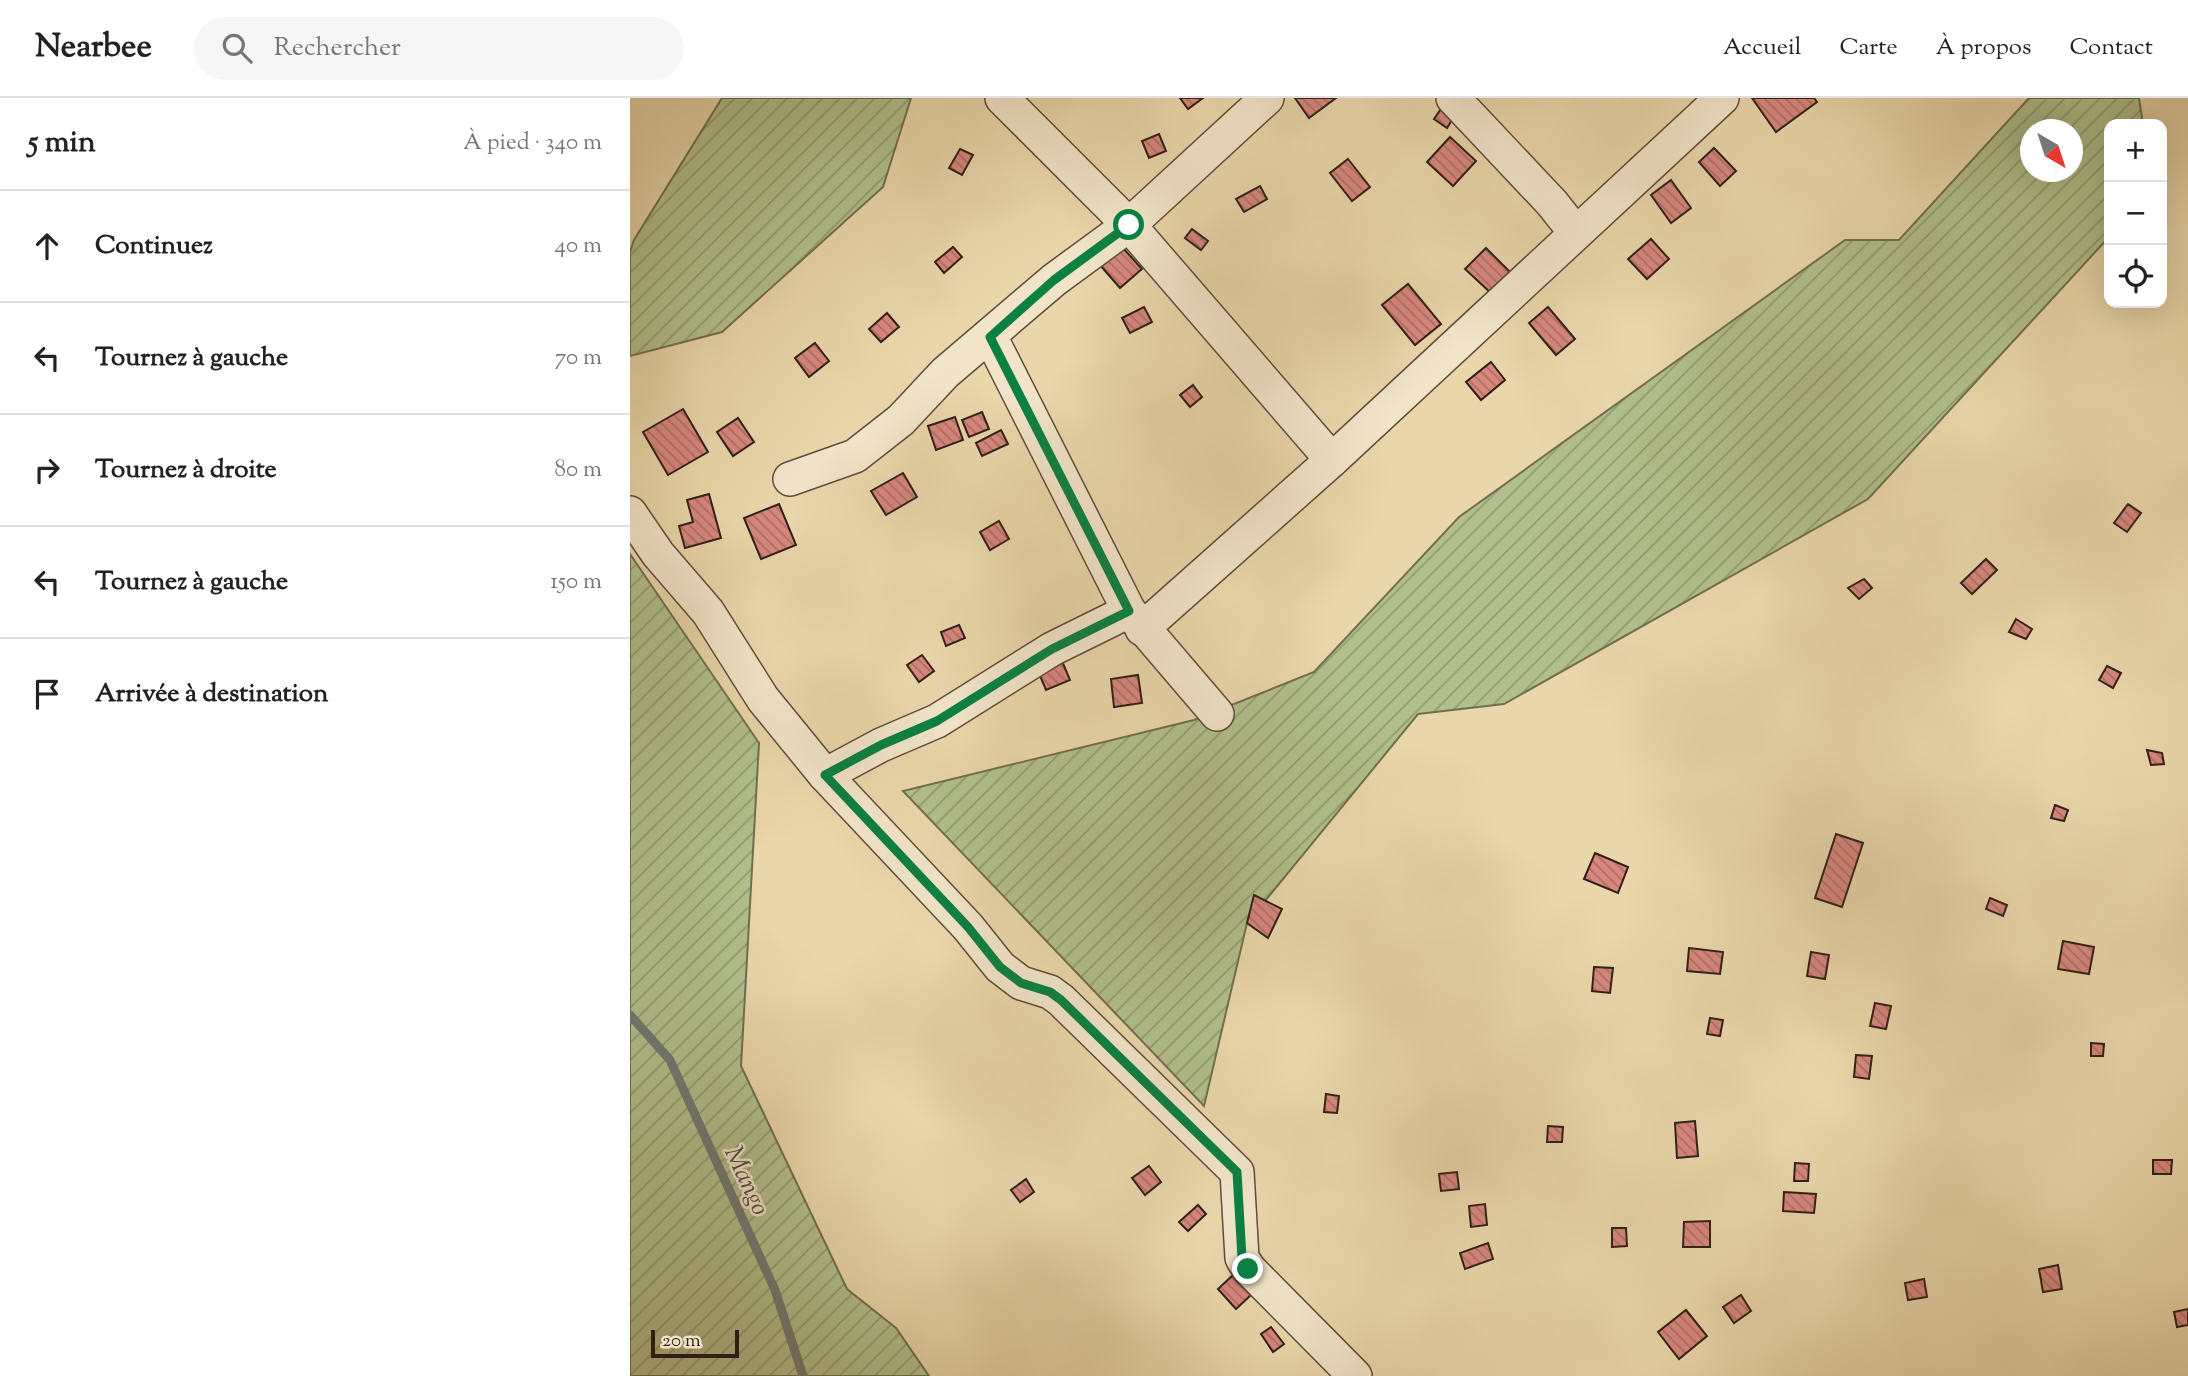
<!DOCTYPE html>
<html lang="fr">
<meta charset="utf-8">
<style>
:root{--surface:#fff;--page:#f6f6f6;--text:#222;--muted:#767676;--line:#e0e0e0}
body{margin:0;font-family:"Sorts Mill Goudy",serif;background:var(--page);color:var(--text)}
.controls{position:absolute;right:21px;top:21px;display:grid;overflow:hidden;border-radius:14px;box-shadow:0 7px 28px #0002}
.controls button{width:63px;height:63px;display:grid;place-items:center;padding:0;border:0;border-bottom:2px solid var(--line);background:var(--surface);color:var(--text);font:35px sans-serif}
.compass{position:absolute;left:1390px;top:21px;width:63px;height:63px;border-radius:50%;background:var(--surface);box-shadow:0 7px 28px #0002;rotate:141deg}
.scale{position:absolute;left:21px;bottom:18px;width:88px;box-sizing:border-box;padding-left:7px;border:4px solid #311f17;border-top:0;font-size:19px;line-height:24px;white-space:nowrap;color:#311f17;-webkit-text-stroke:5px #f1e4c8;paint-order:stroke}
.stop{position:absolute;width:21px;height:21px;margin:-16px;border:5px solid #0b8043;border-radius:50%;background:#fff}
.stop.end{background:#0b8043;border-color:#fff;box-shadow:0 2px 7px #0008}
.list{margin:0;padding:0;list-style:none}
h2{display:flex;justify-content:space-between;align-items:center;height:91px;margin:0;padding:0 28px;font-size:30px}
h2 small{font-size:23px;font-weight:400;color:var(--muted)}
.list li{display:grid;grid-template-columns:46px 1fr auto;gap:21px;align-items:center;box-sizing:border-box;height:112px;padding:0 28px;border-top:2px solid var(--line)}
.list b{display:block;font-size:26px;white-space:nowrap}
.list em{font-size:23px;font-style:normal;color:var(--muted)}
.icon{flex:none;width:38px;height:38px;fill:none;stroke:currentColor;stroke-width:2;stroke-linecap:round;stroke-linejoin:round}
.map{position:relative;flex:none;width:1558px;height:1278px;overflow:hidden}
header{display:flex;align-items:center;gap:42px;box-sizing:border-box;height:98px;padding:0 35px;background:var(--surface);border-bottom:2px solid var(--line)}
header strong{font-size:33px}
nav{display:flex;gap:38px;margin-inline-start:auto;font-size:24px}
.search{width:490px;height:63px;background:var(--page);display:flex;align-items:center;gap:18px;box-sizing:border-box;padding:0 24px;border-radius:38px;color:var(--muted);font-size:26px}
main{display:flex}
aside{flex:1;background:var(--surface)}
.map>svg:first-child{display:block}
.garden{fill:url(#garden-furrows);stroke:#716f52;stroke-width:2;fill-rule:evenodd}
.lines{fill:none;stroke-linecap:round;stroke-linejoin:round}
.stream{stroke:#717a74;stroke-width:9}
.building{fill:url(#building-back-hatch);stroke:#311f17;stroke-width:2}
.street-casing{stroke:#5f4d3c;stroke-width:36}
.street{stroke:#f1e4c8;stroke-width:33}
.route{stroke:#0b8043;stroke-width:9}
.labels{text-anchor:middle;stroke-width:5;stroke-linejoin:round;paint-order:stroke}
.water-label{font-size:26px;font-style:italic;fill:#514d46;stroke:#f1e4c8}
</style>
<header>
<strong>Nearbee</strong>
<div class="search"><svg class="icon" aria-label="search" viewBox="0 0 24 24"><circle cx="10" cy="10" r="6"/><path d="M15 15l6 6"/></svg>Rechercher</div>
<nav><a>Accueil</a><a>Carte</a><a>À propos</a><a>Contact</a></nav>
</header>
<main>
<aside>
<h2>5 min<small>À pied · 340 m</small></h2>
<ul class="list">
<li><svg class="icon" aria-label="ahead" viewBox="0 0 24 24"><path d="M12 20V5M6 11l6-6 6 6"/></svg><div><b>Continuez</b></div><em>40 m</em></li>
<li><svg class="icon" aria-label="left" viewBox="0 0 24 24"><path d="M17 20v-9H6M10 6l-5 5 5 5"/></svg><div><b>Tournez à gauche</b></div><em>70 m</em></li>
<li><svg class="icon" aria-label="right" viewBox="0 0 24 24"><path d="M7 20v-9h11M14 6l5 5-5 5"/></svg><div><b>Tournez à droite</b></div><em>80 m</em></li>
<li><svg class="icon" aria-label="left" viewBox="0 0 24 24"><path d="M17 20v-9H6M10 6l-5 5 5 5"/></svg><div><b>Tournez à gauche</b></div><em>150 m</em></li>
<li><svg class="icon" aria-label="arrive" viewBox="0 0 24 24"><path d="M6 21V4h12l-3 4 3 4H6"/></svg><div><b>Arrivée à destination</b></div></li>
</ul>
</aside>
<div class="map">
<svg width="1558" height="1278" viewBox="0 0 1558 1278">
<defs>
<pattern id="garden-furrows" width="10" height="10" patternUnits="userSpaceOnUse" patternTransform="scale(1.75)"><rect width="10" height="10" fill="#b1bf8c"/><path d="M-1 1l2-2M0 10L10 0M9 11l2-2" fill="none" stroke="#919b71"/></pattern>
<pattern id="building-back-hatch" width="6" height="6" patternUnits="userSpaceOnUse" patternTransform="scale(1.75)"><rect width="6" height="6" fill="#d7877d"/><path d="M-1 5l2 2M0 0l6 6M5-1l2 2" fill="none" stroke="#af6e65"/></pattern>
</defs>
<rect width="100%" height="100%" fill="#e9d6aa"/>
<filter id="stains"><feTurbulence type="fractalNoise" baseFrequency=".00286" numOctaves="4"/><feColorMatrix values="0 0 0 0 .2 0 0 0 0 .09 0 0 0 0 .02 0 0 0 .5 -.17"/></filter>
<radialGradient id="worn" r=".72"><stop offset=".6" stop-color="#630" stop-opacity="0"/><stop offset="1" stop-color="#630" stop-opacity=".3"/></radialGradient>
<g class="garden">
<path d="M92,0H281L253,89L92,234L0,258V154L4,142Z"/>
<path d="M1399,0H1509L1513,26H1479V139L1238,401L874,606L788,616L617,825L574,1008L273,693L564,622L684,574L829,419L1215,142H1269ZM1400,32H1442V74H1400Z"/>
<path d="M0,456L129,645L111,968L217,1191L266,1230L299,1278H0Z"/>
</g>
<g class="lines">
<path class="stream" d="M0,917L40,962L145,1192L173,1278"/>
</g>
<g class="building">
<path d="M550,0H573L558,11Z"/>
<path d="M665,0H706L679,20Z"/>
<path d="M1122,0H1184L1187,4L1146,34Z"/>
<path d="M813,8L825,17L817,30L804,21Z"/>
<path d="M529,36L536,53L519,60L512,43Z"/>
<path d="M820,39L846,63L823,88L797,64Z"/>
<path d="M1084,50L1106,73L1090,88L1069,64Z"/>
<path d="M330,51L343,57L332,77L319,70Z"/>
<path d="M718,61L740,89L722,103L700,75Z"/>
<path d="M1041,82L1061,110L1041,125L1021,97Z"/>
<path d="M630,88L637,101L614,114L606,101Z"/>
<path d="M562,131L578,143L571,152L555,140Z"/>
<path d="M1021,141L1039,161L1017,181L998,161Z"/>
<path d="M323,149L332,159L314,175L305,164Z"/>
<path d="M492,149L512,171L490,190L470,167Z"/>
<path d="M856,150L882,176L862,196L835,171Z"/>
<path d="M778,186L811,226L785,247L752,207Z"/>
<path d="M514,209L522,224L500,235L492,220Z"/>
<path d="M918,209L945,241L926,257L899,225Z"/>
<path d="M257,215L269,229L251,244L239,231Z"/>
<path d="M185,245L199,263L179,279L165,260Z"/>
<path d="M861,264L875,282L851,302L836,284Z"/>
<path d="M563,287L572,299L560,309L550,297Z"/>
<path d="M53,311L78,354L38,377L13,334Z"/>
<path d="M352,314L359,331L339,339L332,322Z"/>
<path d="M325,319L333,342L306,352L298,328Z"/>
<path d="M108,320L124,344L103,358L87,334Z"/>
<path d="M371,332L378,346L352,358L346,345Z"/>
<path d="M273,375L287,399L256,417L241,393Z"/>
<path d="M79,396L91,440L55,450L49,428L63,424L57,402Z"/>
<path d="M149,406L166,447L131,461L114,420Z"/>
<path d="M1498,406L1511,415L1497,434L1484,425Z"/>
<path d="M369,423L379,441L360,452L350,434Z"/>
<path d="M1356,461L1367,472L1342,496L1331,485Z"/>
<path d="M1234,481L1242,490L1229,501L1218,490Z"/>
<path d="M1386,521L1402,531L1396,541L1379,534Z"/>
<path d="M329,527L335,540L316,548L311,534Z"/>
<path d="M292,557L304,573L289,584L277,567Z"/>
<path d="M432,563L440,582L416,592L408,573Z"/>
<path d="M1477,568L1491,575L1483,590L1469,582Z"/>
<path d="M508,577L512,605L484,609L481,581Z"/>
<path d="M1517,652L1532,655L1534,666L1521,667Z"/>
<path d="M1425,707L1438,712L1434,723L1421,720Z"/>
<path d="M1206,736L1233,745L1212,809L1185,800Z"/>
<path d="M965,755L998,769L988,795L954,781Z"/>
<path d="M624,797L652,811L638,840L617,825Z"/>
<path d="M1360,800L1377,807L1373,818L1356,811Z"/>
<path d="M1433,843L1464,849L1459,876L1428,871Z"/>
<path d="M1059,850L1093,854L1090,876L1057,873Z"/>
<path d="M1181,854L1199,857L1195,881L1177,878Z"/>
<path d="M964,869L983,870L980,895L962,893Z"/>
<path d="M1245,905L1261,908L1256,931L1240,928Z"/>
<path d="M1080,920L1093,922L1090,938L1077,936Z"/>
<path d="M1461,945L1474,946L1473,958H1461Z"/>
<path d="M1226,957L1242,958L1239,981L1224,979Z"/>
<path d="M696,996L709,998L707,1015L694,1014Z"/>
<path d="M1065,1023L1068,1058L1047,1060L1045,1025Z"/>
<path d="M918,1028L933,1029L932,1044H917Z"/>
<path d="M1523,1062H1542L1541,1076H1523Z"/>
<path d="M1165,1065L1179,1066L1178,1083H1164Z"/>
<path d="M519,1068L531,1084L515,1097L502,1080Z"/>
<path d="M827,1074L829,1091L811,1093L809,1076Z"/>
<path d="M396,1081L404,1094L390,1104L381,1092Z"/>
<path d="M1154,1094L1186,1096L1184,1115L1153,1113Z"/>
<path d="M855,1106L857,1127L841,1129L839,1108Z"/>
<path d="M568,1107L576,1116L558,1133L549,1124Z"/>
<path d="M1080,1123V1149H1053L1054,1124Z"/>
<path d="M982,1130H996L997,1148L982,1149Z"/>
<path d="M858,1145L863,1161L835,1171L830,1155Z"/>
<path d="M1428,1167L1432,1191L1413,1194L1409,1171Z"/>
<path d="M603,1177L621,1197L606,1211L588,1191Z"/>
<path d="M1294,1181L1297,1199L1278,1202L1275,1185Z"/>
<path d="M1111,1197L1121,1213L1104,1225L1093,1209Z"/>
<path d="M1558,1211V1227L1547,1229L1544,1214Z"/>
<path d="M1056,1212L1077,1238L1049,1261L1028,1234Z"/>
<path d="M641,1229L654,1246L643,1254L631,1236Z"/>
</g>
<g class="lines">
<g class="street-casing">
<g id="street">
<path d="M372,0L499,127L702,362"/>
<path d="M823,0L922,105L945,134"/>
<path d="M360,238L499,513L587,616"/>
<path d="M160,381L225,358L271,322L315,275L424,182L499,127L637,0"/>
<path d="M0,415L28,456L78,514L133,601L195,677L338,829L370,869L391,885L420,894L431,902L607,1074L612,1160L619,1171L725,1278"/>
<path d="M512,531L702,362L1092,0"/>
<path d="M195,677L251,647L307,623L422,551L499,513"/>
</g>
</g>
<use href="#street" class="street"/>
</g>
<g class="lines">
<path class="route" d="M499,127L424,182L360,239L499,513L422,551L307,623L251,647L195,677L338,829L370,869L391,885L420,894L431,902L607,1074L612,1160L618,1171"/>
</g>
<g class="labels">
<g class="water-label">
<text transform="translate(118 1082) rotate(65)" y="9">Mango</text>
</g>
</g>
<rect width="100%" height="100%" filter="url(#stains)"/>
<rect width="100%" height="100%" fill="url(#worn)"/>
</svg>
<div class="controls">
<button>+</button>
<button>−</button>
<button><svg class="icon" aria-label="locate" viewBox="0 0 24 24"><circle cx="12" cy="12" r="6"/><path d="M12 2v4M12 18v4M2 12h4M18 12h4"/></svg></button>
</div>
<svg class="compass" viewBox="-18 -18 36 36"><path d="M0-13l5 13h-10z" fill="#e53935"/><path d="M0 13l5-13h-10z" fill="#767676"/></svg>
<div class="scale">20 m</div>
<div class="stop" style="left:499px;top:127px"></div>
<div class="stop end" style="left:618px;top:1171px"></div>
</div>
</main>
